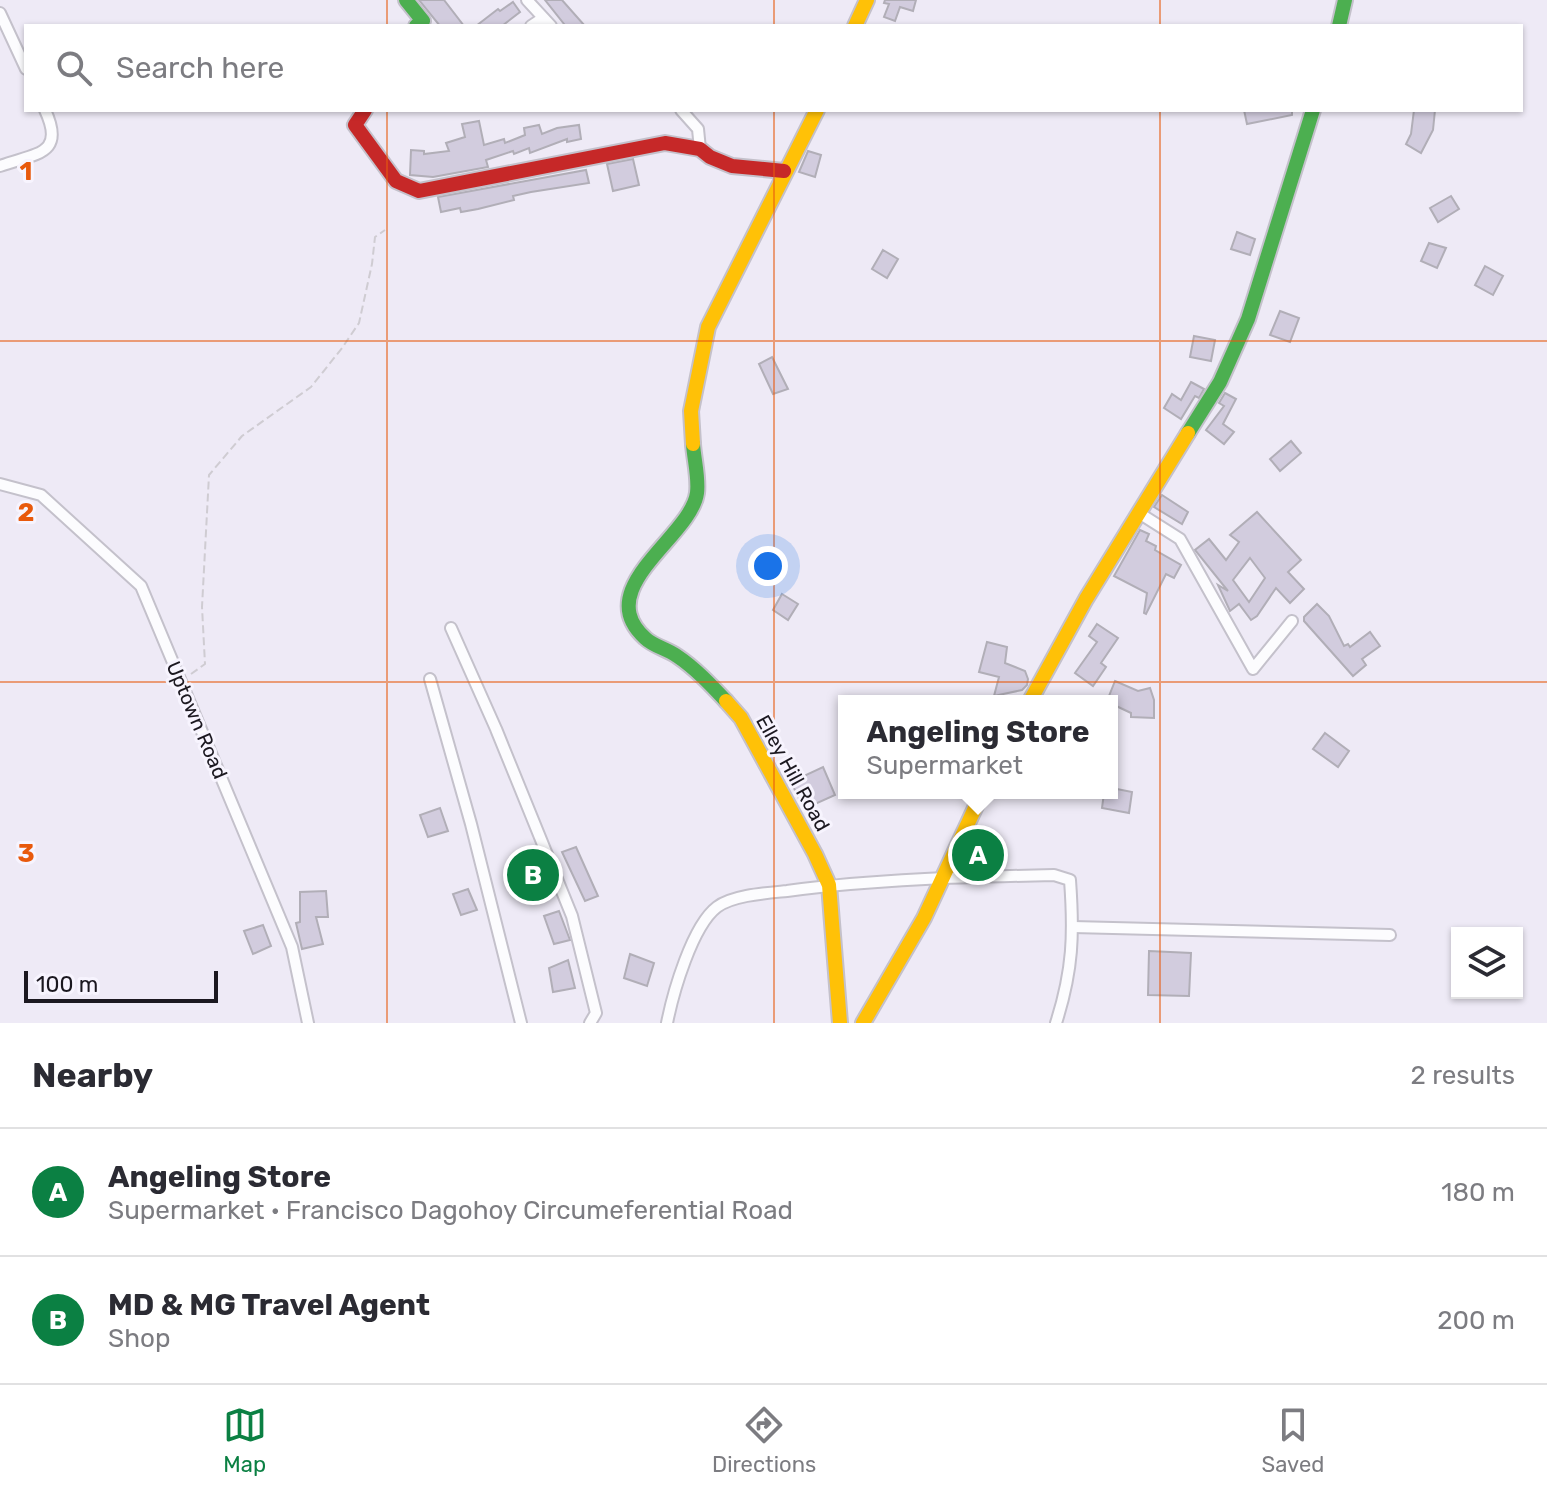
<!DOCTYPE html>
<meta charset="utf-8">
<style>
:root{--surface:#fff;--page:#f2f2f3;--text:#2b2b33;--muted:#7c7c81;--line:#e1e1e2;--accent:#0b8043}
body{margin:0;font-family:Rubik,sans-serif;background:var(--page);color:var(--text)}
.controls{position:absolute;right:24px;bottom:24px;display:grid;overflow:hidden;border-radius:0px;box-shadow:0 2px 6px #0004}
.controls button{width:72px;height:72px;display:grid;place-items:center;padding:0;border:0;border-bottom:2px solid var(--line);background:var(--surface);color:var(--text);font:40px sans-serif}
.scale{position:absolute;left:24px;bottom:20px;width:194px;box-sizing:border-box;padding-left:8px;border:4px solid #1b1820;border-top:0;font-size:22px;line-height:28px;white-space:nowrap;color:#1b1820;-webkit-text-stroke:6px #f7f4fe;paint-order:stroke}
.you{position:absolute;left:768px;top:566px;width:28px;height:28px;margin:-20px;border:6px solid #fff;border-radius:50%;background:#1a73e8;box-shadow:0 0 0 12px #1a73e833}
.badge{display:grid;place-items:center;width:52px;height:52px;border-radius:50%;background:var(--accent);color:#fff;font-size:26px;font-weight:700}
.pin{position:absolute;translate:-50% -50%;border:4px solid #fff;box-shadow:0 2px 8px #0006}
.popup{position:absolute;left:838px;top:695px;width:280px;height:104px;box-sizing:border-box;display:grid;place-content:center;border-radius:0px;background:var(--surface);filter:drop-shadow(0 2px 6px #0005);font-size:26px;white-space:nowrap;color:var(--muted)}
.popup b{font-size:30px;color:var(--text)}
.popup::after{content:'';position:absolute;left:50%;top:100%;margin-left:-16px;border:16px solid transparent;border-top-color:var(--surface)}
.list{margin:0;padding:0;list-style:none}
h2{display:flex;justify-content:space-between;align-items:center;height:104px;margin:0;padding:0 32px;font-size:34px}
h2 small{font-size:26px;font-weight:400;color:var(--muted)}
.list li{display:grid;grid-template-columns:52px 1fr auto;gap:24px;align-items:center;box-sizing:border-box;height:128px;padding:0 32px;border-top:2px solid var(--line)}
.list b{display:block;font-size:30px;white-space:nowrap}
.list p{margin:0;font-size:26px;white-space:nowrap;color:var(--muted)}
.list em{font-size:26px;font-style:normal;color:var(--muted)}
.icon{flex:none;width:44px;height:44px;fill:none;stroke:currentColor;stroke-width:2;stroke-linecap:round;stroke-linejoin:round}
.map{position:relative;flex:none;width:1547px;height:1023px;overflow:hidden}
.search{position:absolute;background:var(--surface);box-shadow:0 2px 6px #0004;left:24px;right:24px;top:24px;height:88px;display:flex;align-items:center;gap:20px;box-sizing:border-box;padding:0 28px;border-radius:0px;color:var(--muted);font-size:30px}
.sheet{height:360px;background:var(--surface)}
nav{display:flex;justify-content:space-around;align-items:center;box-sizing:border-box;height:112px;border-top:2px solid var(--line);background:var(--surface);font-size:22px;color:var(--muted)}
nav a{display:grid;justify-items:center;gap:4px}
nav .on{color:var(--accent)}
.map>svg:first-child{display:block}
.building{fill:#d2ccde;stroke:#b1aeb7;stroke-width:2;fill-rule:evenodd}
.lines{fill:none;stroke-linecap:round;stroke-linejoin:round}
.street-casing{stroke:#c4c1cb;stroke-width:14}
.fast-casing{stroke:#c4c1cb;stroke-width:18}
.slow-casing{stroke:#c4c1cb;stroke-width:18}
.jam-casing{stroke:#c4c1cb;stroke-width:18}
.path{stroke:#cfccd2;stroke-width:2;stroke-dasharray:8 4;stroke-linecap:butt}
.street{stroke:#fcfcfe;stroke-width:10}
.fast{stroke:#4caf50;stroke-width:14}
.slow{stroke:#ffc107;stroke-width:14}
.jam{stroke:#c62828;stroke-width:14}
.grid{fill:none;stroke:#e8590c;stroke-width:2;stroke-opacity:0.55}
.labels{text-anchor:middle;stroke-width:6;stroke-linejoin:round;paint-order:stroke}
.street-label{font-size:20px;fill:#1b1820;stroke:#f7f4fe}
.grid-label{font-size:26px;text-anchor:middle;font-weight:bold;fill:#e8590c;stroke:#f7f4fe;stroke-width:6;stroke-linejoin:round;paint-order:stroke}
</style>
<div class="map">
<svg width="1547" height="1023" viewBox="0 0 1547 1023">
<rect width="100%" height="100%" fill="#eeeaf6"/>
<g class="building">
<path d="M419,0H444L464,26H440Z"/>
<path d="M545,0H562L585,26H561L564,24Z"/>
<path d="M885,0H916L913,11L900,7L895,21L884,17L889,4L884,3Z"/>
<path d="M513,2L520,12L502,26H476L498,9L500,11Z"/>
<path d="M1244,110H1292V115L1247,124Z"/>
<path d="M1414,110H1435L1433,130L1421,153L1406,144L1411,134Z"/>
<path d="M479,121L484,145L504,139L505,143L525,135L524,128L539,125L542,134L557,128L579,125L581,139L567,142V139L530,153L529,148L514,154L513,151L486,160L488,167L433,177L410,175L411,150L424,151V154L449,151L446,143L465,137L462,124Z"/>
<path d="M808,151L821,155L815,177L799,172Z"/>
<path d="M633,159L639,185L613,191L607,164Z"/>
<path d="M586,170L589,183L531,192L513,196L514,200L478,209L461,212L460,208L441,212L438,197Z"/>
<path d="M1451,196L1459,209L1438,222L1430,208Z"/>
<path d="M1237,232L1255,239L1250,255L1231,249Z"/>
<path d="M1429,243L1446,248L1437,268L1421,261Z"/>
<path d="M883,250L898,259L887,278L872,269Z"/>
<path d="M1485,266L1503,276L1493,295L1475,285Z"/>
<path d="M1280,311L1299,318L1290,342L1270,335Z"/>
<path d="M1194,336L1215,340L1211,361L1190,357Z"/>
<path d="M772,357L788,389L773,394L759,364Z"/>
<path d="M1191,382L1204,389L1199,398L1195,396L1181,419L1164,408L1172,394L1181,400Z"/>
<path d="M1225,393L1236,399L1223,424L1234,432L1224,444L1206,430L1224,406L1219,403Z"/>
<path d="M1291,441L1301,453L1280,471L1270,459Z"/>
<path d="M1162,495L1188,512L1182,524L1154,507Z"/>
<path d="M1257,512L1301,560L1288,572L1304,589L1290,603L1276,588L1257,616L1251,620L1239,604L1230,611L1218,585L1228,591L1195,550L1209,539L1226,560L1239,542L1230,535ZM1250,558L1265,578L1249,602L1233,580Z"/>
<path d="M1140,530L1149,534L1146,541L1156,546L1155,550L1181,565L1174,578L1166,574L1146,614L1144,613L1147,593L1114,576Z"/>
<path d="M782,594L798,604L788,620L773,610Z"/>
<path d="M1317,604L1329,616L1344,646L1348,644L1350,647L1370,632L1380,646L1362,659L1366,665L1353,676L1304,621V617Z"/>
<path d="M1097,624L1118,638L1101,663L1106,667L1093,686L1075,673L1097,642L1089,636Z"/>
<path d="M987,642L1007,647L1005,663L1025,671L1028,679L1027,685L1022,690L994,696L999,677L979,672Z"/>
<path d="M1115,681L1138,691L1150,688L1154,700V718L1131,717V713L1112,704V701H1107Z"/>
<path d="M1325,733L1349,751L1338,767L1313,749Z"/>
<path d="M823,767L835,795L804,809L791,782Z"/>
<path d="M1112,788L1132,792L1129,813L1102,808L1104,793H1112Z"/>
<path d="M440,808L448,831L428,837L420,815Z"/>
<path d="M576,847L598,896L585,901L562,852Z"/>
<path d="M536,856L548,887L530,894L518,863Z"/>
<path d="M468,889L477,910L461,915L453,894Z"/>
<path d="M326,891L328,917H316L323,944L302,949L296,923L300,922V892Z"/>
<path d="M559,911L570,940L554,944L544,916Z"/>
<path d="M263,925L271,946L253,954L244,931Z"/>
<path d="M1149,951L1191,953L1189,996L1148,995Z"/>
<path d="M630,954L654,963L647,986L624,978Z"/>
<path d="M568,960L575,988L553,992L549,968Z"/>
</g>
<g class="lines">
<g class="street-casing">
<g id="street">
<path d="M527,0L551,26"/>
<path d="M0,13L26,69"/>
<path d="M531,26L543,18"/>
<path d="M681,110L698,129L700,149"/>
<path d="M0,166C36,153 66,155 45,110"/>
<path d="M0,484L41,495L141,586L292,947L308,1023"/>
<path d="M1139,513L1180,539L1253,669L1292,621"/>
<path d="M451,628L496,729L572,916L596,1013L590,1023"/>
<path d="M430,679L471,824L521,1023"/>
<path d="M1073,927L1390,935"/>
<path d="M667,1023C673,993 692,926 717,907C733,895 767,893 787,891C876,879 965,877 1054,875L1070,880C1074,934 1073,970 1056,1023"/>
</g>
</g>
<g class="fast-casing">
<g id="fast">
<path d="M406,0L423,21L416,26"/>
<path d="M1339,26L1345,0"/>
<path d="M1188,433L1220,382L1248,319L1313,110"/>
<path d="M693,444C694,459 699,478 697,493C691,537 590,588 645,638C653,646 667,649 677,656C695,668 711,685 726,701"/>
</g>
</g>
<g class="slow-casing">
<g id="slow">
<path d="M855,26L867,0"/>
<path d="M693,444L691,411L708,327L817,110"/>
<path d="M726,701L741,718L815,854L829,885L840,1023"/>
<path d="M1030,701L1086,599L1188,433"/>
<path d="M863,1023L924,918L982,793"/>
</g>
</g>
<g class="jam-casing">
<path id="jam" d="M365,110L355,125L396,181L419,191L665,143L700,149L710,157L732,166L784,171"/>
</g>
<path class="path" d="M191,674L205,664L202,607L209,475L242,436L311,387L342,348L359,323L372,264L375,237L385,230"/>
<use href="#street" class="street"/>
<use href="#fast" class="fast"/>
<use href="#slow" class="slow"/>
<use href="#jam" class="jam"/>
</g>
<path class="grid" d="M387,0V26M774,0V26M1160,0V26M387,110V1023M774,110V1023M1160,110V1023M0,341H1547M0,682H1547"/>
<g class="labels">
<g class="street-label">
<text transform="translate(197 720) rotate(67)" y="7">Uptown Road</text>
<text transform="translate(793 773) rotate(61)" y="7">Elley Hill Road</text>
</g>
</g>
<g class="grid-label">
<text x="26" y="180">1</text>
<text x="26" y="521">2</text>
<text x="26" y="862">3</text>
</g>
</svg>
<div class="controls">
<button><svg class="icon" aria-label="layers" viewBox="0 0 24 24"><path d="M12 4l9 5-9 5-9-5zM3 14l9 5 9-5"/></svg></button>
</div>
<div class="scale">100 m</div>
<div class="you"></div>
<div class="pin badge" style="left:978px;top:855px">A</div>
<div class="popup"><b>Angeling Store</b>Supermarket</div>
<div class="pin badge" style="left:533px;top:875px">B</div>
<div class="search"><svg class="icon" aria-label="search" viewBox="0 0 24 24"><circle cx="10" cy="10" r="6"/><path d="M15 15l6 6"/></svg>Search here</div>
</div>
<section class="sheet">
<h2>Nearby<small>2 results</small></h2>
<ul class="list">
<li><span class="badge">A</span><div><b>Angeling Store</b><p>Supermarket · Francisco Dagohoy Circumeferential Road</p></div><em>180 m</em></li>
<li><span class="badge">B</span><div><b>MD &amp; MG Travel Agent</b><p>Shop</p></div><em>200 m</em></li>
</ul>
</section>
<nav>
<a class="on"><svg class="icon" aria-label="map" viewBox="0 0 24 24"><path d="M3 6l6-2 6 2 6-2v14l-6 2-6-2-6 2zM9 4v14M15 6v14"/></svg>Map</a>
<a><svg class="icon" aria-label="directions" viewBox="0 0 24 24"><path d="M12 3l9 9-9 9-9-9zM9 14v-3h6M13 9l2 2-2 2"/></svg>Directions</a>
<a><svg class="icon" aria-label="saved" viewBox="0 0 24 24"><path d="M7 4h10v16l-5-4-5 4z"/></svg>Saved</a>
</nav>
